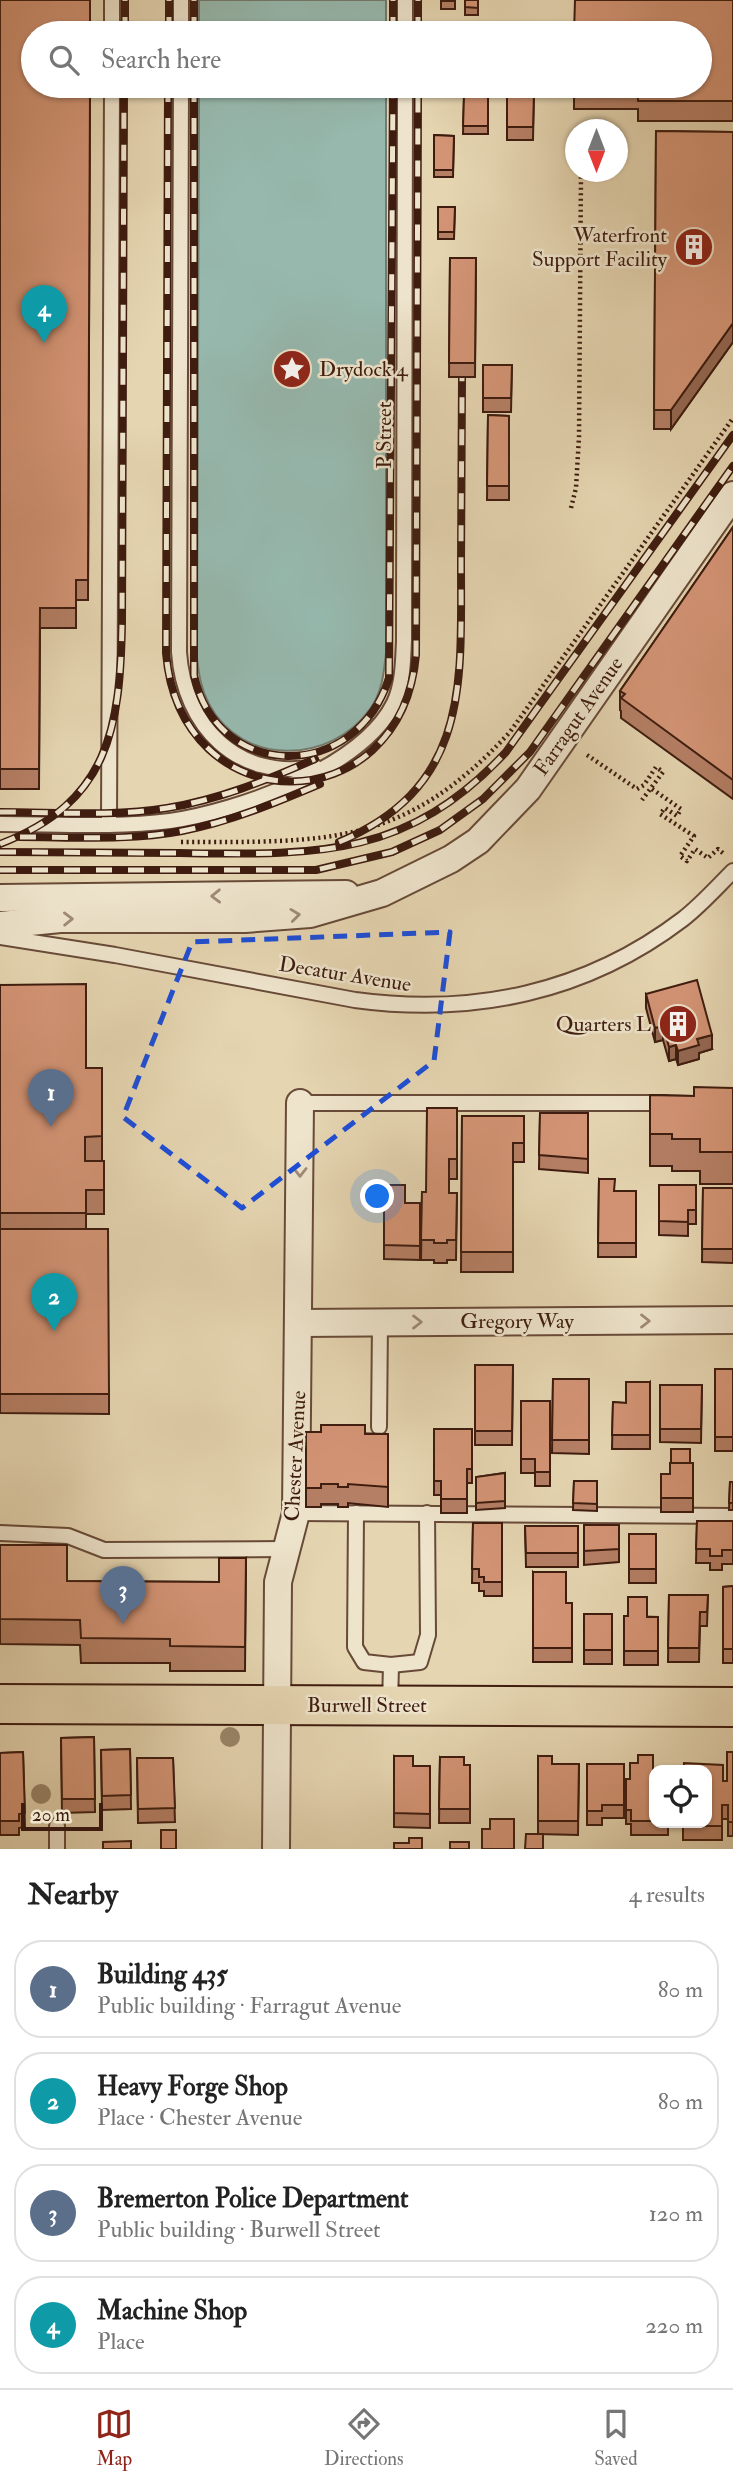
<!DOCTYPE html>
<meta charset="utf-8">
<style>
:root{--surface:#fff;--page:#f2f2f2;--text:#222;--muted:#767676;--line:#e0e0e0;--accent:#8f2418}
body{margin:0;font-family:"IM FELL Double Pica",serif;background:var(--page);color:var(--text)}
.controls{position:absolute;right:21px;bottom:21px;display:grid;overflow:hidden;border-radius:14px;box-shadow:0 2px 5px #0004}
.controls button{width:63px;height:63px;display:grid;place-items:center;padding:0;border:0;border-bottom:2px solid var(--line);background:var(--surface);color:var(--text);font:35px sans-serif}
.compass{position:absolute;left:565px;top:119px;width:63px;height:63px;border-radius:50%;background:var(--surface);box-shadow:0 2px 5px #0004;rotate:180deg}
.scale{position:absolute;left:21px;bottom:18px;width:82px;box-sizing:border-box;padding-left:7px;border:4px solid #3e1c0f;border-top:0;font-size:19px;line-height:24px;white-space:nowrap;color:#3e1c0f;-webkit-text-stroke:5px #eee4cc;paint-order:stroke}
.you{position:absolute;left:378px;top:1197px;width:24px;height:24px;margin:-18px;border:5px solid #fff;border-radius:50%;background:#1a73e8;box-shadow:0 0 0 10px #1a73e833}
.badge{display:grid;place-items:center;width:46px;height:46px;border-radius:50%;background:var(--accent);color:#fff;font-size:23px;font-weight:700}
.pin{position:absolute;translate:-50% -58px;filter:drop-shadow(0 2px 4px #0008)}
.pin::after{content:'';position:absolute;top:37px;width:24px;height:21px;background:inherit;clip-path:polygon(0 0,100% 0,50% 100%)}
.list{margin:0;padding:0;list-style:none}
h2{display:flex;justify-content:space-between;align-items:center;height:91px;margin:0;padding:0 28px;font-size:30px}
h2 small{font-size:23px;font-weight:400;color:var(--muted)}
.list li{display:grid;grid-template-columns:46px 1fr auto;gap:21px;align-items:center;box-sizing:border-box;height:98px;margin:0 14px 14px;padding:0 14px;border:2px solid var(--line);border-radius:28px}
.list b{display:block;font-size:26px;white-space:nowrap}
.list p{margin:0;font-size:23px;white-space:nowrap;color:var(--muted)}
.list em{font-size:23px;font-style:normal;color:var(--muted)}
.icon{flex:none;width:38px;height:38px;fill:none;stroke:currentColor;stroke-width:2;stroke-linecap:round;stroke-linejoin:round}
.map{position:relative;flex:none;width:733px;height:1849px;overflow:hidden}
.search{position:absolute;background:var(--surface);box-shadow:0 2px 5px #0004;left:21px;right:21px;top:21px;height:77px;display:flex;align-items:center;gap:18px;box-sizing:border-box;padding:0 24px;border-radius:38px;color:var(--muted);font-size:26px}
.sheet{height:539px;background:var(--surface)}
nav{display:flex;justify-content:space-around;align-items:center;box-sizing:border-box;height:98px;border-top:2px solid var(--line);background:var(--surface);font-size:19px;color:var(--muted)}
nav a{display:grid;justify-items:center;gap:4px}
nav .on{color:var(--accent)}
.map>svg:first-child{display:block}
.water{fill:#96b8ad;stroke:#737a6e;stroke-width:2}
.lines{fill:none;stroke-linecap:round;stroke-linejoin:round}
.service-casing{stroke:#684a38;stroke-width:18}
.minor-casing{stroke:#684a38;stroke-width:30}
.trunk-casing{stroke:#3e1c0f;stroke-width:42}
.path{stroke:#3e1c0f;stroke-width:4.5;stroke-dasharray:2 3.5;stroke-linecap:butt}
.service{stroke:#eee4cc;stroke-width:14}
.minor{stroke:#eee4cc;stroke-width:26}
.trunk{stroke:#e5d5b1;stroke-width:38}
.rail-casing{stroke:#3e1c0f;stroke-width:8}
.rail{stroke:#eee4cc;stroke-width:5;stroke-dasharray:16;stroke-linecap:butt}
.tree{fill:#9a8569}
.wall{fill:#b57f65;stroke:#3e1c0f;stroke-width:2}
.shaded-wall{fill:#946852;stroke:#3e1c0f;stroke-width:2}
.building{fill:#d39475;stroke:#3e1c0f;stroke-width:2}
.oneway{stroke:#9f8a77}
.marked{fill:none;stroke:#1d4ed8;stroke-width:5;stroke-dasharray:14 9;stroke-linejoin:round}
.labels{text-anchor:middle;stroke-width:5;stroke-linejoin:round;paint-order:stroke}
.poi-label{font-size:21px;fill:#3e1c0f;stroke:#eee4cc;text-anchor:end}
.street-label{font-size:21px;fill:#3e1c0f;stroke:#eee4cc}
</style>
<div class="map">
<svg width="733" height="1849" viewBox="0 0 733 1849">
<rect width="100%" height="100%" fill="#e5d5b1"/>
<filter id="stains"><feTurbulence type="fractalNoise" baseFrequency=".00286" numOctaves="4"/><feColorMatrix values="0 0 0 0 .2 0 0 0 0 .09 0 0 0 0 .02 0 0 0 .5 -.17"/></filter>
<radialGradient id="worn" r=".72"><stop offset=".6" stop-color="#630" stop-opacity="0"/><stop offset="1" stop-color="#630" stop-opacity=".3"/></radialGradient>
<g class="water">
<rect x="199" y="0" width="187" height="33"/>
<path d="M199,86H386V653C384,672 382,693 370,709C331,764 242,767 209,704C201,689 199,675 197,658Z"/>
</g>
<g class="lines">
<g class="service-casing">
<g id="service">
<path d="M112,33V0"/>
<path d="M181,33V0"/>
<path d="M405,33V0"/>
<path d="M181,86L179,652C184,726 237,781 315,767"/>
<path d="M0,824C56,824 114,828 170,821C238,811 362,768 394,703C403,684 403,661 404,641L405,86"/>
<path d="M109,825L112,86"/>
<path d="M0,937L115,955L355,1000C473,1016 586,993 683,919C701,905 717,887 733,871"/>
<path d="M300,1103H666"/>
<path d="M379,1427L380,1322"/>
<path d="M296,1513L733,1516"/>
<path d="M356,1513L355,1647L364,1662L391,1665L420,1662L428,1635L427,1513"/>
<path d="M0,1533L68,1536L104,1550L286,1549"/>
<path d="M390,1705L391,1665"/>
<path d="M57,1826V1849"/>
</g>
</g>
<g class="minor-casing">
<g id="minor">
<path d="M0,898L346,894"/>
<path d="M0,925L60,919H245L310,914L382,893L451,859L478,841L528,789L733,495"/>
<path d="M300,1323L733,1320"/>
<path d="M276,1849L278,1582L296,1513L300,1103"/>
</g>
</g>
<g class="trunk-casing">
<path id="trunk" d="M0,1704L733,1707"/>
</g>
<g class="path">
<path d="M571,508L576,488L579,437L581,172"/>
<path d="M587,755L637,789L644,785L656,767L663,772L642,800"/>
<path d="M652,789L681,809L677,816L665,808L660,814L694,836L680,856L687,861L695,849L708,858L718,849L724,854"/>
<path d="M181,842C327,842 404,847 510,732L733,418"/>
</g>
<use href="#service" class="service"/>
<use href="#minor" class="minor"/>
<use href="#trunk" class="trunk"/>
<g class="rail-casing">
<g id="rail">
<path d="M125,33V0"/>
<path d="M169,33V0"/>
<path d="M194,33V0"/>
<path d="M393,33V0"/>
<path d="M418,33V0"/>
<path d="M168,86L166,653C180,824 401,824 416,655L418,86"/>
<path d="M194,86V675C217,782 356,783 389,678L393,86"/>
<path d="M0,812C55,812 112,817 167,808C218,800 267,780 315,759"/>
<path d="M20,837C74,837 129,841 182,831C229,822 275,803 320,784"/>
<path d="M339,842C470,787 461,684 461,564C461,502 462,440 462,378"/>
<path d="M0,844C110,802 120,727 122,623L124,86"/>
<path d="M0,852C60,852 120,853 180,853C316,855 406,859 506,752L733,435"/>
<path d="M0,870H316L392,852L440,830L483,799L530,752L733,466"/>
</g>
</g>
<use href="#rail" class="rail"/>
</g>
<g class="tree">
<circle cx="230" cy="1737" r="10"/>
<circle cx="41" cy="1794" r="10"/>
</g>
<g class="wall">
<path d="M0,0L90,86L88,600H76V628H40L39,789H0Z"/>
<rect x="441" y="0" width="14" height="9"/>
<rect x="465" y="0" width="13" height="15"/>
<path d="M733,0V121H638V109H574V86Z"/>
<rect x="459" y="86" width="23" height="3"/>
<path d="M507,93H534L533,140H507Z"/>
<path d="M464,96L488,97V134H463Z"/>
<path d="M656,131L733,132V342L671,429H654Z"/>
<path d="M434,135L454,136L453,177H434Z"/>
<path d="M438,207H455L454,239H438Z"/>
<path d="M450,258H476L475,377H449Z"/>
<path d="M483,365H512L511,412H483Z"/>
<path d="M488,415L509,416V500H487Z"/>
<path d="M733,527V799L621,718V711L620,710V691Z"/>
<path d="M0,985L86,1068H102V1161L104,1190V1214H86V1229L109,1394V1414L0,1413Z"/>
<path d="M646,994L712,1049L699,1053V1059L678,1065L676,1059L669,1061L663,1040L655,1042L646,1008Z"/>
<path d="M733,1088V1184H700V1171H672V1166H650V1095L694,1096Z"/>
<path d="M457,1108V1179H449V1193H457L456,1260H447V1263H434V1260H421L422,1192H426Z"/>
<path d="M540,1113H588V1173L539,1169Z"/>
<path d="M462,1116H524V1162H513V1272H461Z"/>
<path d="M599,1179L615,1191H636V1257H598Z"/>
<path d="M384,1185L405,1203H420V1260L384,1259Z"/>
<path d="M659,1185H696V1224H688V1236L659,1235Z"/>
<path d="M703,1188H733V1263L702,1262Z"/>
<path d="M475,1365H513L512,1445H475Z"/>
<rect x="715" y="1369" width="18" height="82"/>
<path d="M553,1379H589V1454L552,1453Z"/>
<path d="M650,1382V1449H612L613,1402L626,1403Z"/>
<path d="M660,1385H702L701,1443L660,1442Z"/>
<path d="M521,1401H550V1486H535V1473H521Z"/>
<path d="M434,1429H472V1483H467V1513H441V1495H434Z"/>
<path d="M306,1432L388,1434V1507L348,1503V1507H338V1504H321V1507H306Z"/>
<path d="M690,1463H693V1512H661V1474H670Z"/>
<path d="M505,1473V1508L476,1510V1477Z"/>
<path d="M574,1481H597V1511L573,1510Z"/>
<path d="M730,1482H733V1510H729Z"/>
<path d="M697,1521H733V1564H722V1570H710V1563H696Z"/>
<path d="M473,1523H502V1596H484V1591H479V1583H472Z"/>
<path d="M584,1525H619V1562L584,1565Z"/>
<path d="M525,1526H578V1567H526Z"/>
<rect x="629" y="1534" width="27" height="49"/>
<path d="M0,1545L67,1581L219,1582L246,1558L245,1671H170V1663H81L80,1645L0,1644Z"/>
<path d="M533,1572L566,1603H572V1662H533Z"/>
<path d="M733,1586V1663H723V1587Z"/>
<path d="M669,1595H708L707,1626H700L699,1662H668Z"/>
<rect x="584" y="1614" width="28" height="50"/>
<path d="M624,1616L658,1617V1665H624Z"/>
<path d="M94,1737L95,1812L62,1813L61,1738Z"/>
<path d="M130,1749L131,1809L102,1810L101,1750Z"/>
<path d="M23,1752L25,1827L19,1828V1835H0V1753Z"/>
<path d="M733,1752V1836H728V1819H722V1840H683V1823L723,1781H727Z"/>
<path d="M394,1756L413,1766H430V1828L394,1827Z"/>
<path d="M538,1756L552,1764H579L578,1835L538,1834Z"/>
<path d="M440,1757L464,1765H470V1823H439Z"/>
<path d="M137,1758H173L175,1822L138,1823Z"/>
<path d="M587,1764H624V1818H602V1825H587Z"/>
<path d="M653,1769L654,1770V1823H668V1835H631V1824H626V1779H630Z"/>
</g>
<g class="shaded-wall">
<path d="M733,323V342L671,429V410Z"/>
<path d="M663,1026V1040L655,1042V1028Z"/>
<path d="M712,1035V1049L699,1053V1059L678,1065V1051L697,1039Z"/>
<path d="M676,1045V1059L669,1061V1047Z"/>
</g>
<g class="building">
<path d="M0,0H90V33H33V86H90L88,580H76V608H40L39,769H0Z"/>
<rect x="441" y="0" width="14" height="1"/>
<path d="M465,0H478V8L465,7Z"/>
<path d="M575,0H733V101H638V89H574V86H700V33H574Z"/>
<path d="M460,29L483,30V33H460Z"/>
<path d="M507,93H534L533,127H507Z"/>
<path d="M464,96L488,97V126H463Z"/>
<path d="M656,131L733,132V323L671,410H654Z"/>
<path d="M434,135L454,136L453,170H434Z"/>
<path d="M438,207H455L454,232H438Z"/>
<path d="M450,258H476L475,363H449Z"/>
<path d="M483,365H512L511,398H483Z"/>
<path d="M488,415L509,416V486H487Z"/>
<path d="M733,527V780L621,698L625,694L620,691Z"/>
<path d="M697,980L712,1035L697,1039L699,1045L678,1051L676,1045L669,1047L663,1026L655,1028L646,994Z"/>
<path d="M86,984V1068H102V1136L85,1137V1161H104V1190H86V1213H0V985Z"/>
<path d="M694,1087L733,1088V1152H700V1139H672V1134H650V1095L694,1096Z"/>
<path d="M427,1108H457V1159H449V1193H457L456,1240H447V1243H434V1240H421L422,1192H426Z"/>
<path d="M540,1113H588V1159L539,1155Z"/>
<path d="M462,1116H524V1143H513V1252H461Z"/>
<path d="M599,1179H615L614,1191H636V1243H598Z"/>
<path d="M384,1185H405V1203H420V1246L384,1245Z"/>
<path d="M659,1185H696V1210H688V1222L659,1221Z"/>
<path d="M703,1188H733V1249H702Z"/>
<path d="M0,1229H108L109,1394H0Z"/>
<path d="M475,1365H513L512,1431H475Z"/>
<rect x="715" y="1369" width="18" height="68"/>
<path d="M553,1379H589V1440H552Z"/>
<path d="M626,1382H650V1435H612L613,1402L626,1403Z"/>
<path d="M660,1385H702L701,1429H660Z"/>
<path d="M521,1401H550V1472H535V1459H521Z"/>
<path d="M321,1425H365V1434H388V1487L348,1484V1487H338V1484H321V1488H306V1432H321Z"/>
<path d="M434,1429H472V1469H467V1499H441V1481H434Z"/>
<rect x="671" y="1449" width="19" height="14"/>
<path d="M670,1463H693V1498H661V1474H670Z"/>
<path d="M505,1473V1501L476,1503V1477Z"/>
<path d="M574,1481H597V1504L573,1503Z"/>
<path d="M730,1482H733V1503H729Z"/>
<path d="M697,1521H733V1550H722V1556H710V1549H696Z"/>
<path d="M473,1523H502V1582H484V1577H479V1569H472Z"/>
<path d="M584,1525H619V1549L584,1551Z"/>
<path d="M525,1526H578V1553H526Z"/>
<rect x="629" y="1534" width="27" height="35"/>
<path d="M0,1545H67V1581L219,1582V1558H246L245,1647L170,1646V1639L81,1638L80,1620L0,1619Z"/>
<path d="M533,1572H566V1603H572V1648H533Z"/>
<path d="M733,1586V1649H723V1587Z"/>
<path d="M669,1595H708L707,1612H700L699,1648H668Z"/>
<path d="M628,1597H647V1617H658V1651H624V1616H628Z"/>
<rect x="584" y="1614" width="28" height="36"/>
<path d="M94,1737L95,1799H62L61,1738Z"/>
<path d="M130,1749L131,1795L102,1796L101,1750Z"/>
<path d="M23,1752L25,1813L19,1814V1821H0V1753Z"/>
<path d="M727,1752H733V1822H728V1805H722V1826H683V1823H707V1770H684V1763L723,1765V1781H727Z"/>
<path d="M638,1755H653V1769H669V1770H654V1821H631V1810H626V1779H630V1763H638Z"/>
<path d="M394,1756H413V1766H430V1814L394,1813Z"/>
<path d="M538,1756H552V1764H579L578,1821H538Z"/>
<path d="M440,1757H464V1765H470V1809H439Z"/>
<path d="M137,1758H173L175,1808L138,1809Z"/>
<path d="M587,1764H624V1805H602V1811H587Z"/>
<path d="M490,1819H514V1849H482V1829H490Z"/>
<rect x="161" y="1830" width="15" height="19"/>
<path d="M526,1834H543V1849H525Z"/>
<path d="M409,1838H422V1849H394V1843H409Z"/>
<path d="M131,1841V1849H103V1842Z"/>
<rect x="450" y="1842" width="19" height="7"/>
</g>
<defs><path id="oneway-chevron" d="M-2-3.5L2.5 0L-2 3.5" fill="none" stroke-width="1.6" stroke-linecap="round" stroke-linejoin="round" transform="scale(1.75)"/></defs>
<g class="oneway">
<use href="#oneway-chevron" transform="translate(216 896) rotate(179)"/>
<use href="#oneway-chevron" transform="translate(295 915) rotate(-7)"/>
<use href="#oneway-chevron" transform="translate(68 919) rotate(-1)"/>
<use href="#oneway-chevron" transform="translate(300 1172) rotate(90)"/>
<use href="#oneway-chevron" transform="translate(645 1321)"/>
<use href="#oneway-chevron" transform="translate(417 1322)"/>
</g>
<path class="marked" d="M450,932L434,1061L242,1208L123,1117L192,942Z"/>
<defs>
<g id="building-disc" transform="scale(2.0125)"><circle r="9.5" fill="#8f2418" stroke="#eee4cc"/><path d="M-4-6H4V6H1V3H-1V6H-4ZM-2.5-4.3h1.7v1.8h-1.7ZM.8-4.3h1.7v1.8H.8ZM-2.5-1h1.7V.8h-1.7ZM.8-1h1.7V.8H.8Z" fill="#fff"/></g>
<g id="sight-disc" transform="scale(2.0125)"><circle r="9.5" fill="#8f2418" stroke="#eee4cc"/><path d="M0-6L1.8-2.2L6-1.7L2.9 1.2L3.7 5.4L0 3.3L-3.7 5.4L-2.9 1.2L-6-1.7L-1.8-2.2Z" fill="#fff"/></g>
</defs>
<g fill-rule="evenodd">
<use href="#building-disc" x="694" y="247"/>
<use href="#sight-disc" x="292" y="369"/>
<use href="#building-disc" x="678" y="1024"/>
</g>
<g class="labels">
<g class="poi-label">
<text x="667" y="242">Waterfront<tspan x="667" dy="24">Support Facility</tspan></text>
<text x="319" y="376" text-anchor="start">Drydock 4</text>
<text x="651" y="1031">Quarters L</text>
</g>
<g class="street-label">
<text transform="translate(384 435) rotate(-90)" y="7">P Street</text>
<text transform="translate(578 716) rotate(-55)" y="7">Farragut Avenue</text>
<text transform="translate(345 974) rotate(9)" y="7">Decatur Avenue</text>
<text x="517" y="1328">Gregory Way</text>
<text transform="translate(295 1456) rotate(-87)" y="7">Chester Avenue</text>
<text x="367" y="1712">Burwell Street</text>
</g>
</g>
<rect width="100%" height="100%" filter="url(#stains)"/>
<rect width="100%" height="100%" fill="url(#worn)"/>
</svg>
<div class="controls">
<button><svg class="icon" aria-label="locate" viewBox="0 0 24 24"><circle cx="12" cy="12" r="6"/><path d="M12 2v4M12 18v4M2 12h4M18 12h4"/></svg></button>
</div>
<svg class="compass" viewBox="-18 -18 36 36"><path d="M0-13l5 13h-10z" fill="#e53935"/><path d="M0 13l5-13h-10z" fill="#767676"/></svg>
<div class="scale">20 m</div>
<div class="you"></div>
<div class="pin badge" style="left:51px;top:1127px;background:#5c6f8a">1</div>
<div class="pin badge" style="left:54px;top:1331px;background:#0f9aa8">2</div>
<div class="pin badge" style="left:123px;top:1624px;background:#5c6f8a">3</div>
<div class="pin badge" style="left:44px;top:343px;background:#0f9aa8">4</div>
<div class="search"><svg class="icon" aria-label="search" viewBox="0 0 24 24"><circle cx="10" cy="10" r="6"/><path d="M15 15l6 6"/></svg>Search here</div>
</div>
<section class="sheet">
<h2>Nearby<small>4 results</small></h2>
<ul class="list">
<li><span class="badge" style="background:#5c6f8a">1</span><div><b>Building 435</b><p>Public building · Farragut Avenue</p></div><em>80 m</em></li>
<li><span class="badge" style="background:#0f9aa8">2</span><div><b>Heavy Forge Shop</b><p>Place · Chester Avenue</p></div><em>80 m</em></li>
<li><span class="badge" style="background:#5c6f8a">3</span><div><b>Bremerton Police Department</b><p>Public building · Burwell Street</p></div><em>120 m</em></li>
<li><span class="badge" style="background:#0f9aa8">4</span><div><b>Machine Shop</b><p>Place</p></div><em>220 m</em></li>
</ul>
</section>
<nav>
<a class="on"><svg class="icon" aria-label="map" viewBox="0 0 24 24"><path d="M3 6l6-2 6 2 6-2v14l-6 2-6-2-6 2zM9 4v14M15 6v14"/></svg>Map</a>
<a><svg class="icon" aria-label="directions" viewBox="0 0 24 24"><path d="M12 3l9 9-9 9-9-9zM9 14v-3h6M13 9l2 2-2 2"/></svg>Directions</a>
<a><svg class="icon" aria-label="saved" viewBox="0 0 24 24"><path d="M7 4h10v16l-5-4-5 4z"/></svg>Saved</a>
</nav>
